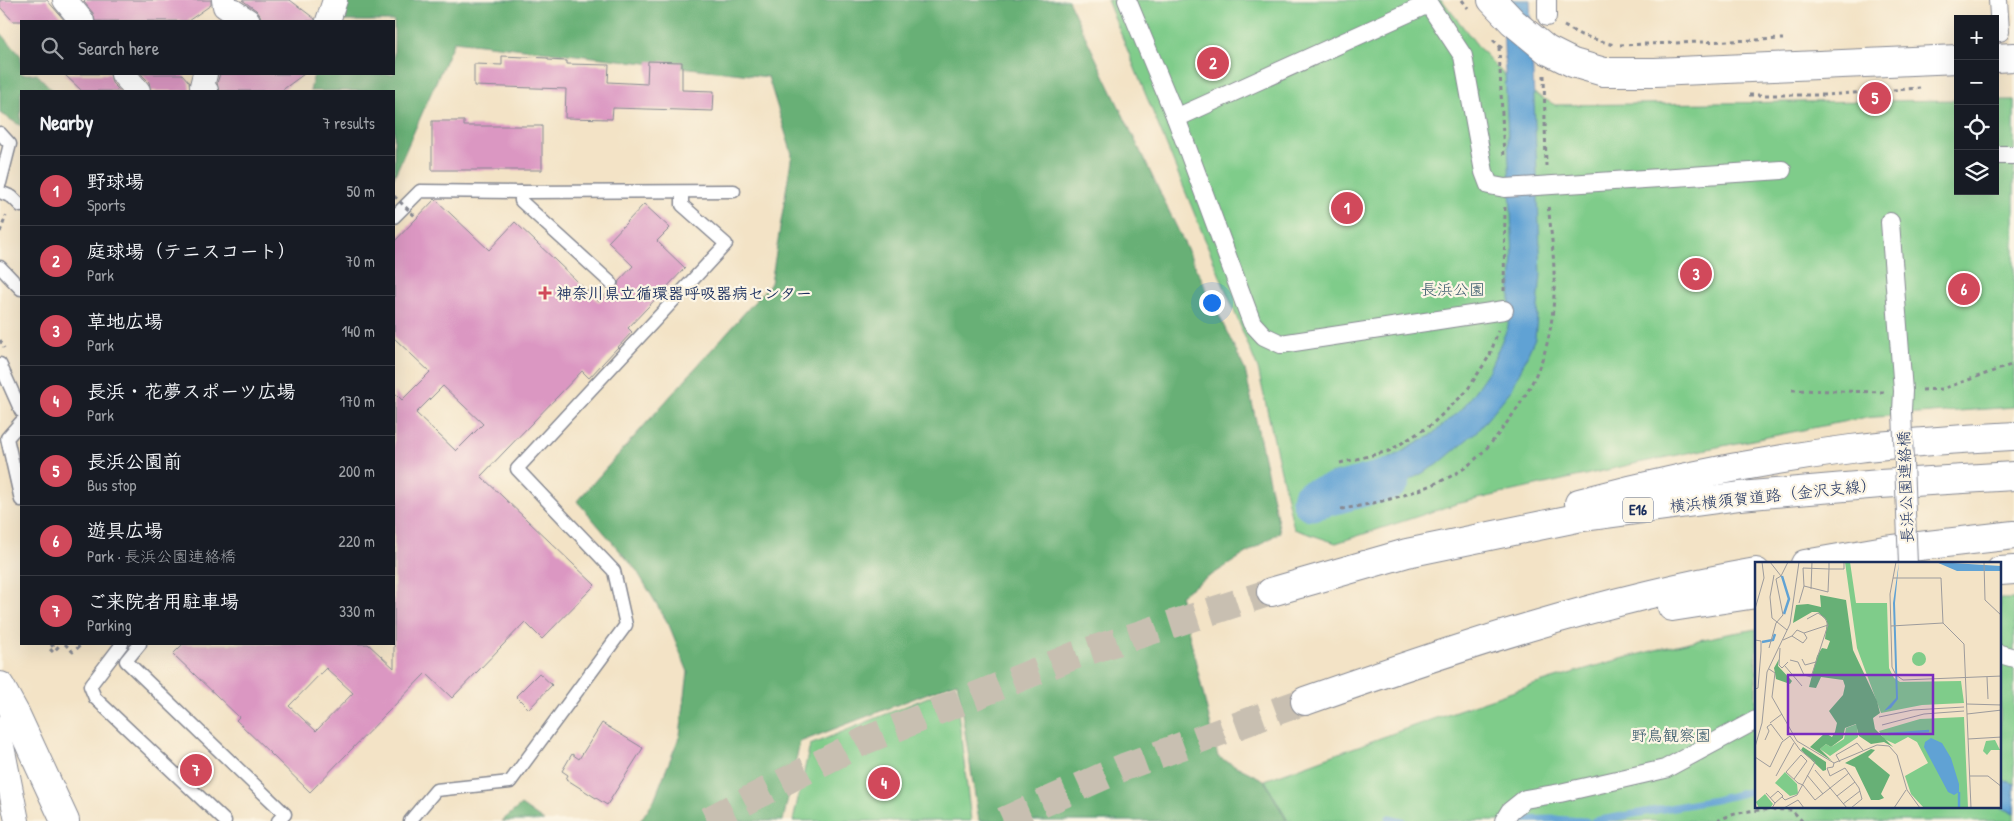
<!DOCTYPE html>
<meta charset="utf-8">
<style>
:root{--surface:#171b24;--page:#242831;--text:#f1f3f6;--muted:#9ea1a6;--line:#363941;--accent:#d1495b}
body{margin:0;font-family:"Patrick Hand","Klee One",sans-serif;background:var(--page);color:var(--text)}
.controls{position:absolute;right:15px;top:15px;display:grid;overflow:hidden;border-radius:0px;box-shadow:0 5px 20px #0002}
.controls button{width:45px;height:45px;display:grid;place-items:center;padding:0;border:0;border-bottom:1px solid var(--line);background:var(--surface);color:var(--text);font:25px sans-serif}
.you{position:absolute;left:1211px;top:302px;width:18px;height:18px;margin:-12px;border:4px solid #fff;border-radius:50%;background:#1a73e8;box-shadow:0 0 0 8px #1a73e833}
.badge{display:grid;place-items:center;width:32px;height:32px;border-radius:50%;background:var(--accent);color:#fff;font-size:16px;font-weight:700}
.pin{position:absolute;translate:-50% -50%;border:2px solid #fff;box-shadow:0 1px 5px #0006}
.list{margin:0;padding:0;list-style:none}
h2{display:flex;justify-content:space-between;align-items:center;height:65px;margin:0;padding:0 20px;font-size:21px}
h2 small{font-size:16px;font-weight:400;color:var(--muted)}
.list li{display:grid;grid-template-columns:32px 1fr auto;gap:15px;align-items:center;box-sizing:border-box;height:70px;padding:0 20px;border-top:1px solid var(--line)}
.list b{display:block;font-size:19px;white-space:nowrap}
.list p{margin:0;font-size:16px;white-space:nowrap;color:var(--muted)}
.list em{font-size:16px;font-style:normal;color:var(--muted)}
.icon{flex:none;width:28px;height:28px;fill:none;stroke:currentColor;stroke-width:2;stroke-linecap:round;stroke-linejoin:round}
.map{position:relative;flex:none;width:2014px;height:821px;overflow:hidden}
.search{position:absolute;background:var(--surface);box-shadow:0 5px 20px #0002;left:20px;top:20px;width:375px;height:55px;display:flex;align-items:center;gap:12px;box-sizing:border-box;padding:0 18px;border-radius:0px;color:var(--muted);font-size:19px}
.panel{position:absolute;background:var(--surface);box-shadow:0 5px 20px #0002;left:20px;top:90px;width:375px;height:555px;border-radius:0px}
.map>svg:first-child{display:block}
.green{fill:#7fcc8a;stroke:#4d7e74}
.forest{fill:#67b076;stroke:#41706a}
.water{fill:#60a2d4;stroke:#3e6899}
.lines{fill:none;stroke-linecap:round;stroke-linejoin:round}
.stream{stroke:#60a2d4;stroke-width:7}
.river{stroke:#60a2d4;stroke-width:41}
.building{fill:#db97c2;fill-rule:evenodd}
.motorway-tunnel{stroke:#c8bfb1;stroke-width:28;stroke-dasharray:28 14;stroke-linecap:butt}
.service-casing{stroke:#878992;stroke-width:15}
.pedestrian-casing{stroke:#878992;stroke-width:20}
.minor-casing{stroke:#878992;stroke-width:26}
.tertiary-casing{stroke:#878992;stroke-width:30}
.motorway-casing{stroke:#878992;stroke-width:30}
.path{stroke:#878992;stroke-width:3;stroke-dasharray:4 4;stroke-linecap:butt}
.service{stroke:#fff;stroke-width:12}
.pedestrian{stroke:#fff;stroke-width:18}
.minor{stroke:#fff;stroke-width:24}
.tertiary{stroke:#fff;stroke-width:28}
.motorway{stroke:#fff;stroke-width:28}
.pedestrian-bridge-casing{stroke:#878992;stroke-width:20;stroke-linecap:butt}
.path-bridge{stroke:#878992;stroke-width:3;stroke-dasharray:4 4;stroke-linecap:butt}
.pedestrian-bridge{stroke:#fff;stroke-width:18}
.poi-dot{fill:#d1495b;stroke:#fcf5e5;stroke-width:2}
.labels{text-anchor:middle;stroke-width:4.5;stroke-linejoin:round;paint-order:stroke}
.shield{fill:#fcf5e5;stroke:#5e6a86;stroke-width:1}
.shield-label{font-size:15px;font-weight:bold;fill:#1b2f5e}
.park-label{font-size:16px;fill:#345669;stroke:#fcf5e5}
.poi-label{font-size:16px;font-weight:bold;fill:#1b2f5e;stroke:#fcf5e5;text-anchor:start}
.street-label{font-size:16px;fill:#1b2f5e;stroke:#fcf5e5}
.inset-river{fill:none;stroke:#60a2d4;stroke-width:2.5}
.inset-road{fill:none;stroke:#9d9b9c;stroke-width:1}
.view{fill:#7b2cbf;fill-opacity:0.15;stroke:#7b2cbf;stroke-width:2.5}
.inset-edge{fill:none;stroke:#1b2f5e;stroke-width:2.5}
</style>
<div class="map">
<svg width="2014" height="821" viewBox="0 0 2014 821">
<rect width="100%" height="100%" fill="#fcf5e5"/>
<filter id="ink" filterUnits="userSpaceOnUse"><feTurbulence type="fractalNoise" baseFrequency=".02" numOctaves="2"/><feDisplacementMap in="SourceGraphic" scale="10" xChannelSelector="R" yChannelSelector="G"/><feConvolveMatrix kernelMatrix="1 2 1 2 8 2 1 2 1" color-interpolation-filters="sRGB"/></filter>
<filter id="wash" filterUnits="userSpaceOnUse"><feTurbulence type="fractalNoise" baseFrequency=".0096" numOctaves="4" result="noise"/><feDisplacementMap in="SourceGraphic" scale="20" xChannelSelector="R" yChannelSelector="G"/><feGaussianBlur stdDeviation="1.12" result="paint"/><feColorMatrix in="noise" values="0 0 0 0 0 0 0 0 0 0 0 0 0 0 0 0 0 1.4 0 .05"/><feComposite in="paint" operator="in"/></filter>
<g filter="url(#wash)">
<rect width="100%" height="100%" fill="#f3e3c6"/>
<g class="green">
<path d="M1107,0H1442L1481,50L1506,77L1555,105L1958,100V191H1995V100H2014V407L1862,418L1638,463L1456,504L1336,543L1294,529L1258,369Z"/>
<path d="M2000,599H2014V821H1288L1265,780C1426,722 1588,657 1756,629V807H2000Z"/>
<path d="M955,686L971,821H793L810,745Z"/>
</g>
<g class="forest">
<path d="M347,0H1068L1245,370L1280,532L1180,595L1218,757L1264,780L1287,821H979L957,682L800,742L783,821H640L654,800L680,735L688,672L669,625L637,571L577,501L771,283L792,154L768,77L454,41L394,177V91H310L314,74H394V21H334Z"/>
<path d="M0,32L21,56V74H37L53,91H21V126L0,113Z"/>
<path d="M521,805L544,821H502Z"/>
</g>
<g class="water">
<path d="M1502,0H1530L1541,274L1535,338L1512,389L1478,430L1437,465L1392,490L1336,504L1330,474L1382,463L1430,436L1463,408L1488,372L1508,327L1513,257Z"/>
<path d="M2000,779L2014,784V813L2000,807Z"/>
</g>
<g class="lines">
<g class="stream">
<path d="M1389,818L1402,821"/>
<path d="M1506,820L1552,819L1586,821"/>
<path d="M1594,821L1715,800L1756,790"/>
</g>
<path class="river" d="M1312,500L1390,479"/>
</g>
<g id="blocks">
<g class="building">
<path d="M0,0H47L65,21H13L0,7Z"/>
<path d="M86,0H211V5L188,21H95L93,13L84,2Z"/>
<path d="M242,0H290L315,19V21H262L260,15L256,10Z"/>
<path d="M502,56L548,58V60L567,61V64L609,65L608,82L647,84L648,61L682,62V90L714,91L713,111L613,108L612,119L565,118L566,89L474,86V64L502,65Z"/>
<path d="M64,74H110L112,83L120,91H82Z"/>
<path d="M141,74H182L189,82L190,91H151L149,82Z"/>
<path d="M220,74H304L281,91H219L217,83Z"/>
<path d="M432,121H464V126H542V170H432Z"/>
<path d="M435,199L489,250L515,222L599,302L609,291L617,289L619,281L633,266L608,242L644,204L670,228L657,241L685,268L628,328L632,332L589,378L582,371L481,476L595,585L542,639L525,622L452,698L426,673L310,792L236,720L239,717L173,654L183,644H368L394,668V392L402,400L430,372L394,338V242ZM443,386L483,424L456,451L416,413ZM326,668L353,693L316,731L289,706Z"/>
<path d="M539,673L552,685L529,709L516,696Z"/>
<path d="M602,723L643,748L607,805L566,779L568,775L562,771L572,754L579,759Z"/>
</g>
</g>
</g>
<g filter="url(#ink)">
<use href="#blocks" fill-opacity="0" stroke="#878992" stroke-width="1"/>
<g class="lines">
<g class="motorway-tunnel">
<path d="M707,821L864,741L1076,655L1271,592"/>
<path d="M1003,821L1124,767L1305,701"/>
</g>
<g class="service-casing">
<g id="service">
<path d="M0,133L10,144L0,183"/>
<path d="M0,192L12,197L21,206"/>
<path d="M521,192L734,191"/>
<path d="M394,217L420,191L521,192V201L611,283"/>
<path d="M0,267L21,289"/>
<path d="M0,364L21,411"/>
<path d="M21,422L7,438L21,500"/>
<path d="M122,644L90,686L95,698L225,821"/>
<path d="M140,644L126,661L285,814L278,821"/>
<path d="M410,821L436,790L510,782L626,625L614,571L517,469L726,244L682,205V192"/>
</g>
</g>
<g class="pedestrian-casing">
<g id="pedestrian">
<path d="M1127,0L1176,118L1252,323L1264,336L1281,344L1504,310"/>
<path d="M1426,0L1463,56L1484,172L1489,185L1505,188L1782,170"/>
<path d="M1547,0V17"/>
<path d="M1998,0L2000,32"/>
<path d="M1176,118L1428,4"/>
<path d="M1995,155H2014"/>
<path d="M1890,222L1903,391L1902,411"/>
<path d="M2000,654L2014,658"/>
<path d="M1504,821L1510,811L1525,799L1560,793L1665,769L1756,720"/>
</g>
</g>
<g class="minor-casing">
<g id="minor">
<path d="M65,0L82,21"/>
<path d="M224,0L225,6L248,21"/>
<path d="M328,21L335,0"/>
<path d="M123,74L138,91"/>
<path d="M205,74L202,86L206,91"/>
<path d="M16,715L0,736L17,821"/>
</g>
</g>
<g class="tertiary-casing">
<g id="tertiary">
<path d="M1492,0L1513,22L1547,50L1573,63L1604,72H1655L1958,59"/>
<path d="M1995,58L2014,57"/>
<path d="M0,686L16,715L65,821"/>
</g>
</g>
<g class="motorway-casing">
<g id="motorway">
<path d="M1579,503C1668,479 1759,461 1851,449C1905,442 1960,439 2014,436"/>
<path d="M1805,564L1885,550L2014,535"/>
<path d="M2000,571L2014,570"/>
<path d="M1271,592L1407,553L1577,518L1740,496L1880,484L2014,476"/>
<path d="M1672,607L1756,594"/>
<path d="M1305,701C1453,649 1602,599 1756,572"/>
</g>
</g>
<g class="path">
<path d="M1462,0L1468,8"/>
<path d="M1564,26L1581,35L1614,45"/>
<path d="M1493,40L1503,49"/>
<path d="M1620,45L1783,39"/>
<path d="M1499,47L1504,158"/>
<path d="M1544,75L1546,166"/>
<path d="M1749,95H1826L1920,88"/>
<path d="M0,232L6,216"/>
<path d="M1504,291L1505,207"/>
<path d="M0,340L4,348"/>
<path d="M1792,390L1884,392"/>
<path d="M1922,390L1942,389L2014,364"/>
<path d="M1340,463L1389,451L1431,425L1466,392L1490,355L1498,331"/>
<path d="M1341,509C1378,504 1435,489 1466,467C1487,451 1501,431 1516,410C1532,386 1545,359 1550,330C1558,289 1553,246 1548,205"/>
<path d="M54,644L49,648L53,652L61,644"/>
<path d="M65,644L73,652L82,644"/>
<path d="M1717,821C1741,809 1765,809 1792,810L1802,821"/>
</g>
<use href="#service" class="service"/>
<use href="#pedestrian" class="pedestrian"/>
<use href="#minor" class="minor"/>
<use href="#tertiary" class="tertiary"/>
<use href="#motorway" class="motorway"/>
<g class="pedestrian-bridge-casing">
<path id="pedestrian-bridge" d="M1902,411L1908,564"/>
</g>
<path class="path-bridge" d="M394,196L417,218"/>
<use href="#pedestrian-bridge" class="pedestrian-bridge"/>
</g>
</g>
<path class="poi-dot" d="M542.5 285.5h5v5h5v5h-5v5h-5v-5h-5v-5h5z"/>
<g class="labels">
<rect class="shield" x="1623" y="497.5" width="30" height="25" rx="4"/>
<g class="shield-label">
<text x="1638" y="515">E16</text>
</g>
<g class="park-label">
<text x="1453" y="295">長浜公園</text>
<text x="1671" y="741">野鳥観察園</text>
</g>
<g class="poi-label">
<text x="556" y="299">神奈川県立循環器呼吸器病センター</text>
</g>
<g class="street-label">
<text transform="translate(1905 487) rotate(-92)" y="6">長浜公園連絡橋</text>
<text transform="translate(1773 495) rotate(-6)" y="6">横浜横須賀道路（金沢支線）</text>
</g>
</g>
<g transform="translate(1755 562)">
<rect width="246" height="246" fill="#f3e3c6"/>
<path d="M90,0H95L101,41H132L134,106L139,116L145,120L206,119L209,141L167,143L126,151L102,86ZM157 97a7 7 0 1 1 14 0a7 7 0 1 1-14 0ZM209,155L213,246H169L156,232L150,214L173,201L162,180L153,175L140,182L129,177L124,169L165,157ZM102,162L103,175L75,194L65,187L71,182L76,185L89,177L91,166ZM240,178L245,188H236L232,193L228,189L231,179ZM30,210L42,222L43,232L35,234L20,221ZM10,232L18,242L16,245L4,246L1,240Z" fill="#7fcc8a"/>
<path d="M65,33L91,38L98,88L122,139L125,151L118,156L120,167L138,185L129,180L116,182L104,174L101,162L90,166L88,176L76,185L71,182L65,187L77,199L55,185L70,171L77,175L80,170L82,161L74,149L88,133L90,124L88,118L66,115L61,126L54,125L62,94L67,86L72,87L75,79L70,77L72,59L63,50H57L38,61L41,43L53,42L66,45ZM24,97L23,104L37,119L35,122L21,117L19,106ZM48,185L71,200V208L68,209L46,188ZM116,187L120,188L113,195L135,213L126,232L129,236L124,238H116L100,205L90,201Z" fill="#67b076"/>
<path d="M144,0L140,41L143,137L136,146L129,149L141,136L138,41ZM181,0L246,4V9H202ZM176,176L187,181L196,196L204,222V230L199,233L193,230L169,185L170,180Z" fill="#60a2d4"/>
<path class="inset-river" d="M27,14L34,37L29,52M7,80L18,78L20,72M133,172L174,169M204,230V246"/>
<path class="inset-road" d="M15,0L26,14M74,0V7L73,30L49,24L48,6L74,7H89V0M141,0L135,32L137,105L141,113L148,118L247,114M229,0L230,38L247,54M19,13L15,35L17,56L32,68M138,16H186L188,61L209,82L216,246M56,27L57,0M44,41L49,24M0,47L9,16L7,0M136,64L188,61M37,74L42,68L49,71M28,78L37,74L48,81L52,76L49,71L73,63M14,86L21,61L28,53L21,17L26,14L33,0M25,86L24,103L27,106L33,100M47,97L50,103L61,100M35,98L43,100L49,113L56,115L73,63L70,56L63,51L52,57M30,104L47,124M14,107L20,111L17,135L42,179L79,201L122,183L134,184L142,193L152,228L165,246M232,115L233,137M0,127L3,126L6,89V79L0,78M212,142L247,143M212,152L247,148M124,155L158,148L209,145M15,161L27,152M127,163L169,152L209,149M213,177L247,175M10,178L14,169L12,165L16,162L28,178M0,185L7,161L12,110L35,62L44,0M0,195L15,205L27,180L35,174L45,188L60,200L42,233L30,238L27,235M85,200L81,193L102,181L108,188M79,201L78,205L72,206L75,214L90,206L104,226L107,237L96,246M60,208L92,246M52,213L68,232M21,214L39,181M215,214H233L247,225M39,217L52,199L46,193L31,210L43,221L48,223L60,238L94,211M11,231L20,241L17,246M82,234L100,220M15,236L23,229L28,234L20,241M88,242L105,229M29,246L43,238L49,246M139,246L151,228"/>
<path class="view" d="M33,113H178V172H33Z"/>
<rect width="246" height="246" class="inset-edge"/>
</g>
</svg>
<div class="controls">
<button>+</button>
<button>−</button>
<button><svg class="icon" aria-label="locate" viewBox="0 0 24 24"><circle cx="12" cy="12" r="6"/><path d="M12 2v4M12 18v4M2 12h4M18 12h4"/></svg></button>
<button><svg class="icon" aria-label="layers" viewBox="0 0 24 24"><path d="M12 4l9 5-9 5-9-5zM3 14l9 5 9-5"/></svg></button>
</div>
<div class="you"></div>
<div class="pin badge" style="left:1347px;top:208px">1</div>
<div class="pin badge" style="left:1213px;top:63px">2</div>
<div class="pin badge" style="left:1696px;top:274px">3</div>
<div class="pin badge" style="left:884px;top:783px">4</div>
<div class="pin badge" style="left:1875px;top:98px">5</div>
<div class="pin badge" style="left:1964px;top:289px">6</div>
<div class="pin badge" style="left:196px;top:770px">7</div>
<div class="search"><svg class="icon" aria-label="search" viewBox="0 0 24 24"><circle cx="10" cy="10" r="6"/><path d="M15 15l6 6"/></svg>Search here</div>
<section class="panel">
<h2>Nearby<small>7 results</small></h2>
<ul class="list">
<li><span class="badge">1</span><div><b>野球場</b><p>Sports</p></div><em>50 m</em></li>
<li><span class="badge">2</span><div><b>庭球場（テニスコート）</b><p>Park</p></div><em>70 m</em></li>
<li><span class="badge">3</span><div><b>草地広場</b><p>Park</p></div><em>140 m</em></li>
<li><span class="badge">4</span><div><b>長浜・花夢スポーツ広場</b><p>Park</p></div><em>170 m</em></li>
<li><span class="badge">5</span><div><b>長浜公園前</b><p>Bus stop</p></div><em>200 m</em></li>
<li><span class="badge">6</span><div><b>遊具広場</b><p>Park · 長浜公園連絡橋</p></div><em>220 m</em></li>
<li><span class="badge">7</span><div><b>ご来院者用駐車場</b><p>Parking</p></div><em>330 m</em></li>
</ul>
</section>
</div>
